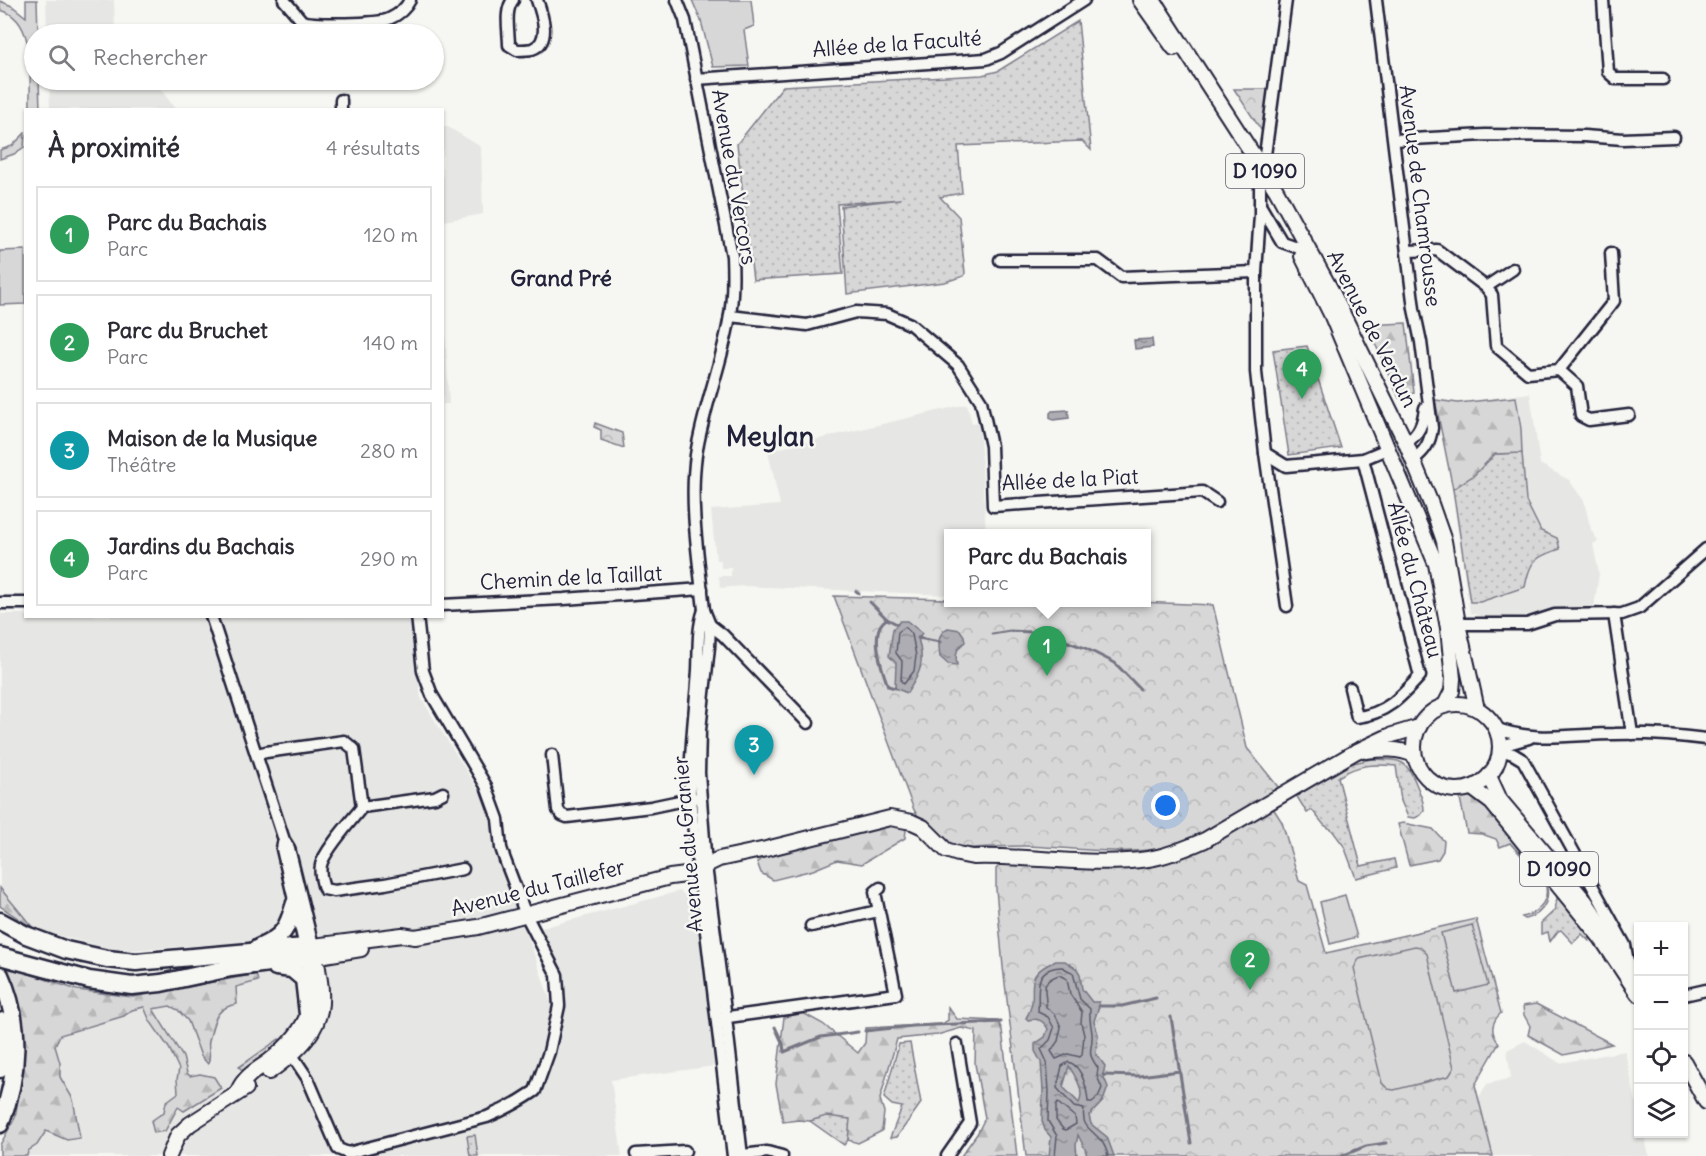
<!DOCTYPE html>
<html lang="fr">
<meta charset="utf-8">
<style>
:root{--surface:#fff;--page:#f2f2f3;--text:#2b2b33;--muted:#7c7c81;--line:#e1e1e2;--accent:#1f6fb2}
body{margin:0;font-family:Delius,sans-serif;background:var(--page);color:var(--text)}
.controls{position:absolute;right:18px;bottom:18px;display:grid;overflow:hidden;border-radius:0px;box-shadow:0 2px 4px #0004}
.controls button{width:54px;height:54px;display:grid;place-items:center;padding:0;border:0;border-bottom:2px solid var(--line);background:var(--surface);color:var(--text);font:30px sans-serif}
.you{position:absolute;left:1166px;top:806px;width:21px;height:21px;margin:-15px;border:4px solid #fff;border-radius:50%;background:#1a73e8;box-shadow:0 0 0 9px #1a73e833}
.badge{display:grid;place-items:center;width:39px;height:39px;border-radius:50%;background:var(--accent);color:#fff;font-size:20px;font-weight:700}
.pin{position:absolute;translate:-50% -50px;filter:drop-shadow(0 2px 3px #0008)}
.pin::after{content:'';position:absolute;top:32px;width:21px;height:18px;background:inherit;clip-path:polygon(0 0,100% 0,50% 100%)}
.popup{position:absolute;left:944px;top:529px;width:207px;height:78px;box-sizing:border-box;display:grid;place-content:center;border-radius:0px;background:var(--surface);filter:drop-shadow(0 2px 4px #0005);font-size:20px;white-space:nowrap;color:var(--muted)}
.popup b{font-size:22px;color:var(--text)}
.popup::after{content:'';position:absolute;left:50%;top:100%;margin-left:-12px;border:12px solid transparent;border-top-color:var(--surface)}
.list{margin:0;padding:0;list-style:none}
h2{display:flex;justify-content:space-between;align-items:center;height:78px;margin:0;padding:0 24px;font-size:26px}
h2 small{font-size:20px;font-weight:400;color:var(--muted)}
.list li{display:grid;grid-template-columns:39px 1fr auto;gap:18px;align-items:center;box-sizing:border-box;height:96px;margin:0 12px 12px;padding:0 12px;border:2px solid var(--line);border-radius:0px}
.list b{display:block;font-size:22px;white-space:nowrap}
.list p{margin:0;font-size:20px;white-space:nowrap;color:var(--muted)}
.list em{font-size:20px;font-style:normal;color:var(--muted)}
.icon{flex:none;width:33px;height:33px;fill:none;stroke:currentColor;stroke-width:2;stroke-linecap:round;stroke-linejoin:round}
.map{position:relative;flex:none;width:1706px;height:1156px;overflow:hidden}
.search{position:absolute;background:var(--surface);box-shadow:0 2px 4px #0004;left:24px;top:24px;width:420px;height:66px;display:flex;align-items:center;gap:15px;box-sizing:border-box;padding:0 21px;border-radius:33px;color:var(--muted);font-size:22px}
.panel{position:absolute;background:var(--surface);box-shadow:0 2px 4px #0004;left:24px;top:108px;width:420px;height:510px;border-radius:0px}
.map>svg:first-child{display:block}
.built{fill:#e6e6e4}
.grass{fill:url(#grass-dots);stroke:#7c7c89;stroke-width:1.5}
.forest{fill:url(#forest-firs);stroke:#7c7c89;stroke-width:1.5}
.park{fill:url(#park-crowns);stroke:#7c7c89;stroke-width:1.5}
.pitch{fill:#d7d7d7;stroke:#7c7c89;stroke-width:1.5}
.water{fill:url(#water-ripples);stroke:#757583;stroke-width:1.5;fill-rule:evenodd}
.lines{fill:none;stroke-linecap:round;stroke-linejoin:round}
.shore{stroke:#5a5a6b;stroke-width:1.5}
.stream{stroke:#757583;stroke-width:3}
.minor-casing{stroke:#22223b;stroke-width:15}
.major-casing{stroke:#22223b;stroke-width:18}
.highway-casing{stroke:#22223b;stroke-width:21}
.minor{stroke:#f6f6f2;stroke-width:10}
.major{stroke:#f6f6f2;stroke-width:14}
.highway{stroke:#f6f6f2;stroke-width:16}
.labels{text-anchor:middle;stroke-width:5;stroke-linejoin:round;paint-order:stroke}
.shield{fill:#f6f6f2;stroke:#626272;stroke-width:1.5}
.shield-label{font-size:20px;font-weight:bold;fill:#22223b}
.street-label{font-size:21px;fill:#22223b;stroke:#f6f6f2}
.neighbourhood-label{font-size:22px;font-weight:bold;fill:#22223b;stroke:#f6f6f2}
.district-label{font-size:27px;font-weight:bold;fill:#22223b;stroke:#f6f6f2}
</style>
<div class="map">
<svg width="1706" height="1156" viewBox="0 0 1706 1156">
<defs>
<pattern id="grass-dots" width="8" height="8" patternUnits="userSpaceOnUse" patternTransform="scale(1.5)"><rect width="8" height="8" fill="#d7d7d7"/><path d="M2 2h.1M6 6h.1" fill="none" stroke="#b8b8b9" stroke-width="1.8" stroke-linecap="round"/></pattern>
<pattern id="forest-firs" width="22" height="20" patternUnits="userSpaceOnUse" patternTransform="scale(1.5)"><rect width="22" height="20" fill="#d7d7d7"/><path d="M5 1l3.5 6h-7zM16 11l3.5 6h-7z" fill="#b8b8b9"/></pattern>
<pattern id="park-crowns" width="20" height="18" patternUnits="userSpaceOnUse" patternTransform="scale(1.5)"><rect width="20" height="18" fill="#d7d7d7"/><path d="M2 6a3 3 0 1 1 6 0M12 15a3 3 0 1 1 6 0" fill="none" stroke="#b8b8b9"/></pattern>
<pattern id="water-ripples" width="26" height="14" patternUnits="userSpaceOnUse" patternTransform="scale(1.5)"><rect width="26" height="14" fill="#adadb3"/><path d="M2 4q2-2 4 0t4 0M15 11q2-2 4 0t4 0" fill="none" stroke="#8c8c93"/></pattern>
</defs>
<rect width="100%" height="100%" fill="#f6f6f2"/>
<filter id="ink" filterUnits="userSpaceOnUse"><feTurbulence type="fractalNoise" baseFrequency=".0167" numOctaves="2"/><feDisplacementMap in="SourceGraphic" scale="12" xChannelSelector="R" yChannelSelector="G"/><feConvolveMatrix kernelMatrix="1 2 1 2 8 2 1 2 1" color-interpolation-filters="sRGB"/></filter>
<g filter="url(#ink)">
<g class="built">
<path d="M46,0H114L115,31L118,34H47Z"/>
<path d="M49,80H153L176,109H50Z"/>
<path d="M443,126L448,127L481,147L483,214L444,221L443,225Z"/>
<path d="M443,292L449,404H443Z"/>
<path d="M1530,393L1540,464L1569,480L1584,501L1591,530L1598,541L1593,544L1599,574L1594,608H1572L1530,615L1491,619L1470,613L1439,405Z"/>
<path d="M967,404L972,423L979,422L986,533L948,534V595L744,586L720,588L719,576H731V568H721V560H716L711,510L780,505L768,451Z"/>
<path d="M0,614H25L26,616L410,617L421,698L482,796L519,911L549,997L561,1024L565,999L559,972L541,928L680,891L695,904L715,1066L611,1080L622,1156H0L59,1013L235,977L234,943L118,951L34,929L0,893Z"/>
<path d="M1525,1041L1560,1063L1625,1051L1638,1111V1134H1644L1649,1156H1443L1487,1084L1511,1078L1507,1050Z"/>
</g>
<g class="grass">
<path d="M1078,21L1091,150L1082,141L958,146L962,193L940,197L959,217L965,273L964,276L945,282L847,294L841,206L901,199L837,204L843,274L753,280L737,144L783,86L982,75L998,71Z"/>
<path d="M1307,346L1341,448L1289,455L1273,350Z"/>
<path d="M1522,453L1526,501L1541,531L1557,538L1560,549C1534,558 1530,560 1525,587L1480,602H1470L1453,489L1474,475L1495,454Z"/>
<path d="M1371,759C1400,760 1406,757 1417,786C1420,794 1424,801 1424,810L1421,815L1415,818L1408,817L1401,801L1396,766C1373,764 1358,764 1338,777L1361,866L1394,859L1396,868L1356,878L1344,846L1332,830L1324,825L1312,810L1307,813L1296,795L1345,765Z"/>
<path d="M1558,892L1592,936L1589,941L1582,934L1573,943L1561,930L1558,931L1550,942L1548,932L1541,934V923L1555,910Z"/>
<path d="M910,1043L921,1103L897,1137L890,1138L902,1107L892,1105L884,1098L899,1044Z"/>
<path d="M826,1115L851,1119L848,1140L844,1145L810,1121Z"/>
<path d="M475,1135L478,1156H470L467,1136Z"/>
</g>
<g class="forest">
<path d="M1406,323L1414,393L1399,398L1367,325Z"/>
<path d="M1516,397L1521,429L1522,453L1495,454L1474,475L1453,489L1435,400L1458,403Z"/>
<path d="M1469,796L1477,797L1484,803L1543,877C1553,895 1546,914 1525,919L1522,917C1535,914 1549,903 1546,887C1543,875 1518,853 1510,843L1500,847L1496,839L1482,834L1467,833L1460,798Z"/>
<path d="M897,823L906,830L905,838L862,864L837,860L813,870L773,880L761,873L757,862L768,855Z"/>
<path d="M1403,823L1433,829L1444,841L1443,851L1438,859L1409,865L1398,824Z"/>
<path d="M0,888L34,929L0,906Z"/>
<path d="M7,966L77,990L133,997L256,974L258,981L236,987L237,1004C214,1008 214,1022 209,1041C207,1048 212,1053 208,1064L201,1056L188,1021L178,1010L170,1006L153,1009L183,1057L187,1073L190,1076L200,1074L214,1077L221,1088L184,1111L178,1107L165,1131L154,1133L151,1121L164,1112L166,1102L178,1093L177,1079L179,1069L169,1048L150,1021L144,1007L132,1010L124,1016L60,1035L55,1046L60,1063V1077L73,1099L80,1138L67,1140L46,1131L37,1145L28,1151L27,1156H0V1145L15,1118L24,1064L22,1014Z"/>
<path d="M1536,1004L1612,1044L1564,1055L1528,1035L1530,1026L1524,1015L1523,1006Z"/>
<path d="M948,1007L957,1019L998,1021L1002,1030L1017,1156H961L977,1134L985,1118L975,1064L976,1031L961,1028L937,1035L897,1039L880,1099L884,1112L882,1131L858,1143L848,1140L850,1119L826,1116L810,1121L798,1120L783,1122L776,1084L784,1017L803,1013L823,1024L858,1053L865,1043L866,1028L942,1024L948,1020Z"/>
<path d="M279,1039L284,1045L253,1069L243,1071L239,1067Z"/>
</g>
<g class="park">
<path d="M1234,89H1271L1265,136Z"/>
<path d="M595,423L622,433L624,448L601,440V430L594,427Z"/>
<path d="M834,596L948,599V602H1138L1213,605L1247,748L1279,788C1252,805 1213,833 1184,843C1132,859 1076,847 1024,846C1001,846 978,848 955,849L918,816L914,810Z"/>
<path d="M1273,808L1282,822L1299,881L1307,885L1326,953L1476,919L1501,1013C1491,1022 1490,1033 1499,1043L1475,1085L1493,1156H1026L1003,967L996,889V869L1001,863L1123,867L1224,836Z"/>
</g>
<g class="pitch">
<path d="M26,0H37L38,34H34V80H39L40,109H30C29,79 38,19 0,10V1L12,6L26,17Z"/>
<path d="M692,0H751L754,26L744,30L749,66L713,67L701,21Z"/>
<path d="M25,133L24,147L14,154L0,159V150L12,146Z"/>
<path d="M25,250V304L0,305V251Z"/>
<path d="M1345,895L1357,937L1330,944L1320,902Z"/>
<path d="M1472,925L1488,985L1456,993L1441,933Z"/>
<path d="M1415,946L1420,947L1427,954L1454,1068L1449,1076L1394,1090L1388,1089L1382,1083L1354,968L1359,959Z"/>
</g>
<g class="water">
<path d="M1152,339L1153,347L1135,349L1134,340Z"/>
<path d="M1068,410L1069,418L1053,420L1050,418V413L1052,411Z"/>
<path d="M900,621H907L922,633L918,638C925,663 921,672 907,693L895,688L896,663L889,656L893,629Z"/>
<path d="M948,628L960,630L964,636L965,642C956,649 955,654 957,665L948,664L940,657C939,646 936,634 948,628Z"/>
<path d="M1056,961H1065L1077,969L1080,974L1082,989L1092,1002H1099V1006L1094,1021L1098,1034L1096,1054L1105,1066L1103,1075L1108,1087L1103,1101L1089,1116L1091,1124L1107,1137L1114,1156H1087L1085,1149L1078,1135L1076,1145L1077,1156H1049L1051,1137L1045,1130L1042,1121L1043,1091L1041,1062L1035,1051V1044L1045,1037L1048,1029C1043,1020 1038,1018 1028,1020L1026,1018C1043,991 1016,977 1056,961ZM1069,1066C1076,1078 1085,1090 1079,1103L1063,1087Z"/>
</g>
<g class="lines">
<g class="shore">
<path d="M905,627L912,634L916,656L914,671L904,684L901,681L902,661L896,653L898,632Z"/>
<path d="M1059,975L1067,979L1070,994L1082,1012L1081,1023L1084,1035L1082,1055L1080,1057L1068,1054L1056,1059L1051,1051L1058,1041L1061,1027L1055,1014L1046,1007C1047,990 1038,982 1059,975Z"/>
<path d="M1058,1103L1075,1117L1076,1124L1066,1130L1063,1129L1056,1120V1105Z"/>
<path d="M1055,1156L1057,1136L1048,1121L1049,1091L1047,1062L1041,1049L1050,1040L1054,1028L1048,1017L1038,1012C1040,991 1031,968 1062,967L1073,973L1080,999L1090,1009C1089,1020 1091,1024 1092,1034C1093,1052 1085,1050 1098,1068L1097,1076L1102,1088L1098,1097L1092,1102H1088C1087,1090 1083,1067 1069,1062L1062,1066L1057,1088L1074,1107L1084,1109C1081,1129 1092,1128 1102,1142C1105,1146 1107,1151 1108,1156"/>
</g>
<g class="stream">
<path d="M856,591L859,593"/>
<path d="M870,602L887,619C868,629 882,670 888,686L895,688"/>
<path d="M887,619L897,624"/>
<path d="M992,634L1010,631L1053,633L1065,641L1085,648L1115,663L1140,689"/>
<path d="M918,638L940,642"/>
<path d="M1099,1006H1122L1156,998"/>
<path d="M1171,1017L1191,1143"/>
<path d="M775,1027L783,1044L784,1052L821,1037L858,1032"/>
<path d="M865,1031L913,1026L1001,1022"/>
<path d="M1103,1075L1139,1076L1180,1071"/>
<path d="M1342,1156L1366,1146L1386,1143"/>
</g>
<g class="minor-casing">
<g id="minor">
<path d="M284,0L302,21C314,25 378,24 389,19C398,15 406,8 410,0"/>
<path d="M513,0C504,10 509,32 509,45L517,50C521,50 528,50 532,49C552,42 542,14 537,0"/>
<path d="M677,0L685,20L732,256C733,278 733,300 729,321C721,366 703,409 696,455C689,504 699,561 704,610L710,625L709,647L700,730L699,773L706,866L726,1018L742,1156"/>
<path d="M1376,0L1414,309L1421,342L1432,428C1430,443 1425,451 1413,460"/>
<path d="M1603,0L1608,72L1616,79H1663"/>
<path d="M696,79L986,59L1001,53L1084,0"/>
<path d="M341,110V100"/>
<path d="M1394,140L1485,135L1584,136L1623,139L1674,137"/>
<path d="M1260,164L1265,155L1286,0"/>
<path d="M1260,179V215L1256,272V372L1265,453L1287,606"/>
<path d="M1260,205L1282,242L1299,248"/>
<path d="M1407,251L1437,250L1486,287L1492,295L1496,346L1528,373L1559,370L1614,301L1611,253"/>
<path d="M1000,260H1098L1121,277L1256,272"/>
<path d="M1486,287L1513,269"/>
<path d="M730,316L807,325L856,312L887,314L910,324L958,365L981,401L991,446L993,506L1202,492L1217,502"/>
<path d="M1559,370L1577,386L1581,416L1589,420L1629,415"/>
<path d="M1406,443C1419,434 1423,424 1425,408"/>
<path d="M1265,453L1286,466L1363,459L1387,449"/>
<path d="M0,603H26"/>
<path d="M442,605L564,599L702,589"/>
<path d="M704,610C697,630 699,650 698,670C695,713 689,755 690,799L733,1156"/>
<path d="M1614,614L1632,734"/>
<path d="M211,616L284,840L289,848L313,946"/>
<path d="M1458,624H1527L1555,615L1622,614L1639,608L1706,549"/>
<path d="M705,625H710L723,635L808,723"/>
<path d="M1350,688L1357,717C1386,714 1401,697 1420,676L1363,459"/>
<path d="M1495,728C1533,743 1575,734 1614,734C1645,733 1675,735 1706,739"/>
<path d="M1500,750L1513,754L1523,760L1625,945L1628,962"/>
<path d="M1500,750L1508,744L1529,738"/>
<path d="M257,754L266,752L344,741L354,749L362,807L435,797L443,793"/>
<path d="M552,755L558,810L562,815L567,817L651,807L694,798"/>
<path d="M362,807C352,820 324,851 321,865C319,873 322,882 324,889L334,891L385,884L463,869"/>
<path d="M283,843L282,849L305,947"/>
<path d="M811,926L878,911"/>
<path d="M1684,995L1706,990"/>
<path d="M721,1018L896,994L875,892L880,888"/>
<path d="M292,1055L308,1079L338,1149L348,1153L487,1117C504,1110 519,1102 535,1091L549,1052L559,1006L557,975L526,915L505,860L501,848L498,819L486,786L432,695L423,671L417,616"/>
<path d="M636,1154L685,1151"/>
<path d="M735,1156L767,1152L782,1156"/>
<path d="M947,1156L970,1123L957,1044"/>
</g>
</g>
<g class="major-casing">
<g id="major">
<path d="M1140,0L1174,48"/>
<path d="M1153,0L1276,190L1331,290L1406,443L1431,504L1444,541L1458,624L1477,709"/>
<path d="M1302,256L1331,314L1436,564L1448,628L1453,679L1452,691L1445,705"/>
<circle cx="1457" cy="747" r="43"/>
<path d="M1366,751C1383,749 1398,748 1414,755"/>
<path d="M1489,776L1500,800L1585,901L1638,979"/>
<path d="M1472,788L1492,803L1553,879L1601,938L1638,994"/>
<path d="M307,958L361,949"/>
<path d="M1684,1062L1706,1102"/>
<path d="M269,1072C297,1052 324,1030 321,992C321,984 319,976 318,968"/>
<path d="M238,1091C244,1077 256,1070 268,1062C314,1026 318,1002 305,947L402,935L415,937L478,927L670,877L686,875L719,859L766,849L890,818L912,822L923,827L946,850L958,854L973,857C1030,855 1092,867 1148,859C1168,856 1187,848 1205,840L1355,752L1389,736L1419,727"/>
<path d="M169,1156L178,1135L190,1124L246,1088"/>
</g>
</g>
<g class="highway-casing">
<g id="highway">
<path d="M0,921L26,935L66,950L107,959L136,962L305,947"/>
<path d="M258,948C284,937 287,929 295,903"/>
<path d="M0,956L89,980L132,986L161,983L231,968L307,958"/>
<path d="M276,967L292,969L304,979L308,1014"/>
<path d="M0,975C22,1023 19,1076 0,1124"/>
<path d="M0,1069L4,1045L3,1021"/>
</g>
</g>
<use href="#minor" class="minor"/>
<use href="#major" class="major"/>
<use href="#highway" class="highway"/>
</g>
</g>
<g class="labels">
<g class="shield">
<rect x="1226" y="154" width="78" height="34" rx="4.5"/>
<rect x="1520" y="852" width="78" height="34" rx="4.5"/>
</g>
<g class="shield-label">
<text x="1265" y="178">D 1090</text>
<text x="1559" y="876">D 1090</text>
</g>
<g class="street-label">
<text transform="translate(897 44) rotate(-4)" y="7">Allée de la Faculté</text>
<text transform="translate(734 177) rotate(80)" y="7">Avenue du Vercors</text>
<text transform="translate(1420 196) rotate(83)" y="7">Avenue de Chamrousse</text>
<text transform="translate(1372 329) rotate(63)" y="7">Avenue de Verdun</text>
<text transform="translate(1070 480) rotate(-3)" y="7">Allée de la Piat</text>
<text transform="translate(571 578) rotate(-3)" y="7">Chemin de la Taillat</text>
<text transform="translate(1415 580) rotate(75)" y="7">Allée du Château</text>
<text transform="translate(688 844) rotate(-95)" y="7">Avenue du Granier</text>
<text transform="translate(538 888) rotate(-14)" y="7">Avenue du Taillefer</text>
</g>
<g class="neighbourhood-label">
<text x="561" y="286">Grand Pré</text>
</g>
<g class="district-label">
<text x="770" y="446">Meylan</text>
</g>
</g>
</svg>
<div class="controls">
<button>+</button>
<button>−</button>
<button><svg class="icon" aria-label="locate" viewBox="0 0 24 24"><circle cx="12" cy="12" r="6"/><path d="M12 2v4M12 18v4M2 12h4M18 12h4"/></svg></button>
<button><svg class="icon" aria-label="layers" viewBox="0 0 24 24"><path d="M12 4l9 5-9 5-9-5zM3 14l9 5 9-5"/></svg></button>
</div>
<div class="you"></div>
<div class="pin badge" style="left:1047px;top:676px;background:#2e9e5b">1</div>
<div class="popup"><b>Parc du Bachais</b>Parc</div>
<div class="pin badge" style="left:1250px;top:990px;background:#2e9e5b">2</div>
<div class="pin badge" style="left:754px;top:775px;background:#0f9aa8">3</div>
<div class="pin badge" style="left:1302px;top:399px;background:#2e9e5b">4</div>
<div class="search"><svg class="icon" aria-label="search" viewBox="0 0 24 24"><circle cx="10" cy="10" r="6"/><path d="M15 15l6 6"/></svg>Rechercher</div>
<section class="panel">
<h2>À proximité<small>4 résultats</small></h2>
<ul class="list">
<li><span class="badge" style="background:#2e9e5b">1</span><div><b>Parc du Bachais</b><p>Parc</p></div><em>120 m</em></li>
<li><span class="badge" style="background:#2e9e5b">2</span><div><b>Parc du Bruchet</b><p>Parc</p></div><em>140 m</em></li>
<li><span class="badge" style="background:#0f9aa8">3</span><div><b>Maison de la Musique</b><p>Théâtre</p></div><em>280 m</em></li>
<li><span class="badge" style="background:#2e9e5b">4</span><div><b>Jardins du Bachais</b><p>Parc</p></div><em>290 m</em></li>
</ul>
</section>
</div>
